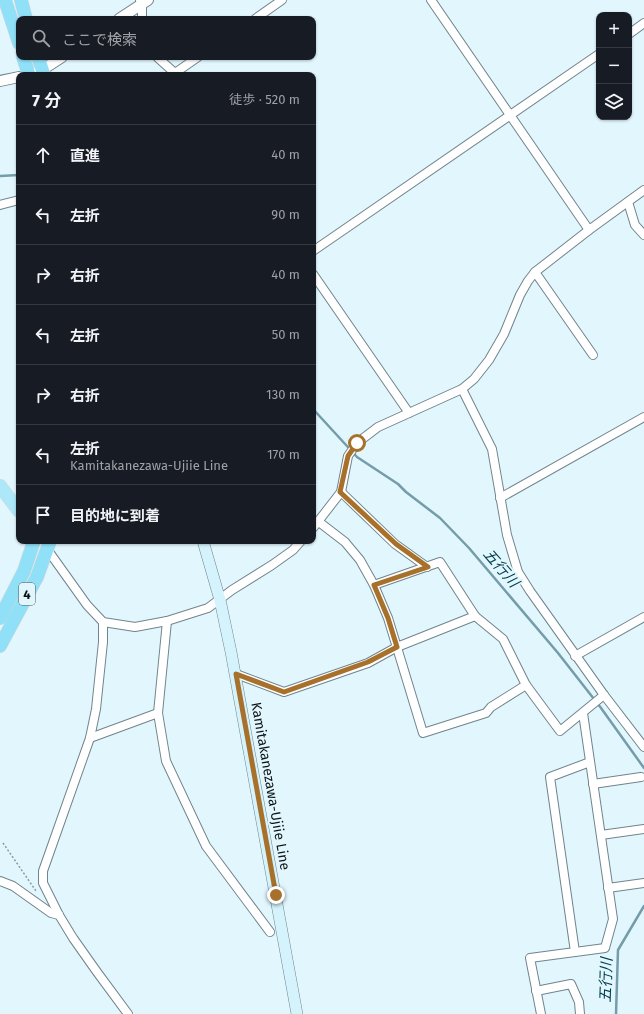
<!DOCTYPE html>
<html lang="ja">
<meta charset="utf-8">
<style>
:root{--surface:#171b24;--page:#242831;--text:#f1f3f6;--muted:#9ea1a6;--line:#363941}
body{margin:0;font-family:"Fira Sans","Noto Sans JP",sans-serif;background:var(--page);color:var(--text)}
.controls{position:absolute;right:12px;top:12px;display:grid;overflow:hidden;border-radius:8px;box-shadow:0 1px 3px #0004}
.controls button{width:36px;height:36px;display:grid;place-items:center;padding:0;border:0;border-bottom:1px solid var(--line);background:var(--surface);color:var(--text);font:20px sans-serif}
.stop{position:absolute;width:12px;height:12px;margin:-9px;border:3px solid #a7712b;border-radius:50%;background:#fff}
.stop.end{background:#a7712b;border-color:#fff;box-shadow:0 1px 4px #0008}
.list{margin:0;padding:0;list-style:none}
h2{display:flex;justify-content:space-between;align-items:center;height:52px;margin:0;padding:0 16px;font-size:17px}
h2 small{font-size:13px;font-weight:400;color:var(--muted)}
.list li{display:grid;grid-template-columns:26px 1fr auto;gap:12px;align-items:center;box-sizing:border-box;height:60px;padding:0 16px;border-top:1px solid var(--line)}
.list b{display:block;font-size:15px;white-space:nowrap}
.list p{margin:0;font-size:13px;white-space:nowrap;color:var(--muted)}
.list em{font-size:13px;font-style:normal;color:var(--muted)}
.icon{flex:none;width:22px;height:22px;fill:none;stroke:currentColor;stroke-width:2;stroke-linecap:round;stroke-linejoin:round}
.map{position:relative;flex:none;width:644px;height:1014px;overflow:hidden}
.search{position:absolute;background:var(--surface);box-shadow:0 1px 3px #0004;left:16px;top:16px;width:300px;height:44px;display:flex;align-items:center;gap:10px;box-sizing:border-box;padding:0 14px;border-radius:8px;color:var(--muted);font-size:15px}
.panel{position:absolute;background:var(--surface);box-shadow:0 1px 3px #0004;left:16px;top:72px;width:300px;height:472px;border-radius:8px}
.map>svg:first-child{display:block}
.lines{fill:none;stroke-linecap:round;stroke-linejoin:round}
.stream{stroke:#749ca9;stroke-width:2.5}
.minor-casing{stroke:#72848b;stroke-width:10}
.tertiary-casing{stroke:#72848b;stroke-width:12}
.secondary-casing{stroke:#72848b;stroke-width:12}
.primary-casing{stroke:#d3d5d5;stroke-width:14}
.trunk-casing{stroke:#d3d5d5;stroke-width:14}
.path{stroke:#8b9a9f;stroke-width:1.5;stroke-dasharray:2 2;stroke-linecap:butt}
.minor{stroke:#fff;stroke-width:8}
.tertiary{stroke:#fff;stroke-width:10}
.secondary{stroke:#d5f3fc;stroke-width:11}
.primary{stroke:#ace8fa;stroke-width:13}
.trunk{stroke:#90e0f8;stroke-width:13}
.route{stroke:#a7712b;stroke-width:5}
.labels{text-anchor:middle;stroke-width:4;stroke-linejoin:round;paint-order:stroke}
.shield{fill:#e2f6fd;stroke:#4c575b;stroke-width:1}
.shield-label{font-size:13px;font-weight:bold;fill:#0c1315}
.street-label{font-size:14px;fill:#0c1315;stroke:#e2f6fd}
.water-label{font-size:15px;font-style:italic;fill:#003d4c;stroke:#e2f6fd}
</style>
<div class="map">
<svg width="644" height="1014" viewBox="0 0 644 1014">
<rect width="100%" height="100%" fill="#e2f6fd"/>
<g class="lines">
<g class="stream">
<path d="M0,176L19,175"/>
<path d="M313,409L357,457L398,484L406,492L440,518L469,548L558,653L601,708L644,768"/>
<path d="M616,1014L618,950L644,906"/>
</g>
<g class="minor-casing">
<g id="minor">
<path d="M140,0L142,4V19"/>
<path d="M431,0L589,230"/>
<path d="M255,19L282,0"/>
<path d="M629,34L644,23"/>
<path d="M157,57L177,75"/>
<path d="M175,73L198,57"/>
<path d="M628,202L635,225L644,235"/>
<path d="M0,205L19,200"/>
<path d="M313,251L599,54"/>
<path d="M535,272L593,355"/>
<path d="M313,274L409,413"/>
<path d="M462,389L492,449L507,535L518,572L530,591L604,695L644,747"/>
<path d="M341,492L395,544L427,567"/>
<path d="M500,498L644,417"/>
<path d="M319,522L345,542L360,560L374,585L388,618L423,733L486,713L491,707L526,685L560,731L604,695"/>
<path d="M313,528L341,492L348,456L357,443L378,427L462,389L474,379L489,360L504,334L520,295L528,281L535,272L589,230L644,190"/>
<path d="M47,549L87,605L103,622L135,627L167,621L208,608L232,590L272,565L293,550L301,541"/>
<path d="M374,585L440,562L475,616"/>
<path d="M167,621L158,713L166,761L206,846L270,932"/>
<path d="M103,622V642L96,709L90,738L43,871V883L59,915L73,938L97,972L128,1014"/>
<path d="M575,656L644,617"/>
<path d="M236,674L284,692L368,663L397,647L475,616L503,639L526,685"/>
<path d="M90,738L158,713"/>
<path d="M593,784L641,777"/>
<path d="M601,835L644,829"/>
<path d="M0,881L13,886L51,913L59,915"/>
<path d="M608,888L644,883"/>
<path d="M575,952L605,948L613,919L583,713"/>
<path d="M536,991L571,984L579,1002L580,1014"/>
<path d="M541,1014L530,958L575,952L550,777L590,762"/>
</g>
</g>
<g class="tertiary-casing">
<g id="tertiary">
<path d="M119,19L148,0"/>
<path d="M37,72L42,70L62,57"/>
<path d="M0,81L19,77"/>
</g>
</g>
<g class="secondary-casing">
<path id="secondary" d="M203,541L220,600L231,652L297,1014"/>
</g>
<g class="primary-casing">
<path id="primary" d="M0,486L19,511"/>
</g>
<g class="trunk-casing">
<g id="trunk">
<path d="M5,0L19,43"/>
<path d="M21,0L26,19"/>
<path d="M23,57L29,75"/>
<path d="M38,57L44,75"/>
<path d="M0,618L24,571L34,541"/>
<path d="M0,646L37,577L50,541"/>
</g>
</g>
<path class="path" d="M3,843L36,891"/>
<use href="#minor" class="minor"/>
<use href="#tertiary" class="tertiary"/>
<use href="#secondary" class="secondary"/>
<use href="#primary" class="primary"/>
<use href="#trunk" class="trunk"/>
</g>
<g class="lines">
<path class="route" d="M276,895L236,674L284,692L368,662L397,647L388,618L374,585L428,567L396,544L340,492L348,456L357,443"/>
</g>
<g class="labels">
<rect class="shield" x="19" y="583" width="16" height="22" rx="3"/>
<g class="shield-label">
<text x="27" y="599">4</text>
</g>
<g class="street-label">
<text transform="translate(271 786) rotate(80)" y="5">Kamitakanezawa-Ujiie Line</text>
</g>
<g class="water-label">
<text transform="translate(501 568) rotate(49)" y="5">五行川</text>
<text transform="translate(606 980) rotate(-88)" y="5">五行川</text>
</g>
</g>
</svg>
<div class="controls">
<button>+</button>
<button>−</button>
<button><svg class="icon" aria-label="layers" viewBox="0 0 24 24"><path d="M12 4l9 5-9 5-9-5zM3 14l9 5 9-5"/></svg></button>
</div>
<div class="stop" style="left:357px;top:443px"></div>
<div class="stop end" style="left:276px;top:895px"></div>
<div class="search"><svg class="icon" aria-label="search" viewBox="0 0 24 24"><circle cx="10" cy="10" r="6"/><path d="M15 15l6 6"/></svg>ここで検索</div>
<section class="panel">
<h2>7 分<small>徒歩 · 520 m</small></h2>
<ul class="list">
<li><svg class="icon" aria-label="ahead" viewBox="0 0 24 24"><path d="M12 20V5M6 11l6-6 6 6"/></svg><div><b>直進</b></div><em>40 m</em></li>
<li><svg class="icon" aria-label="left" viewBox="0 0 24 24"><path d="M17 20v-9H6M10 6l-5 5 5 5"/></svg><div><b>左折</b></div><em>90 m</em></li>
<li><svg class="icon" aria-label="right" viewBox="0 0 24 24"><path d="M7 20v-9h11M14 6l5 5-5 5"/></svg><div><b>右折</b></div><em>40 m</em></li>
<li><svg class="icon" aria-label="left" viewBox="0 0 24 24"><path d="M17 20v-9H6M10 6l-5 5 5 5"/></svg><div><b>左折</b></div><em>50 m</em></li>
<li><svg class="icon" aria-label="right" viewBox="0 0 24 24"><path d="M7 20v-9h11M14 6l5 5-5 5"/></svg><div><b>右折</b></div><em>130 m</em></li>
<li><svg class="icon" aria-label="left" viewBox="0 0 24 24"><path d="M17 20v-9H6M10 6l-5 5 5 5"/></svg><div><b>左折</b><p>Kamitakanezawa-Ujiie Line</p></div><em>170 m</em></li>
<li><svg class="icon" aria-label="arrive" viewBox="0 0 24 24"><path d="M6 21V4h12l-3 4 3 4H6"/></svg><div><b>目的地に到着</b></div></li>
</ul>
</section>
</div>
